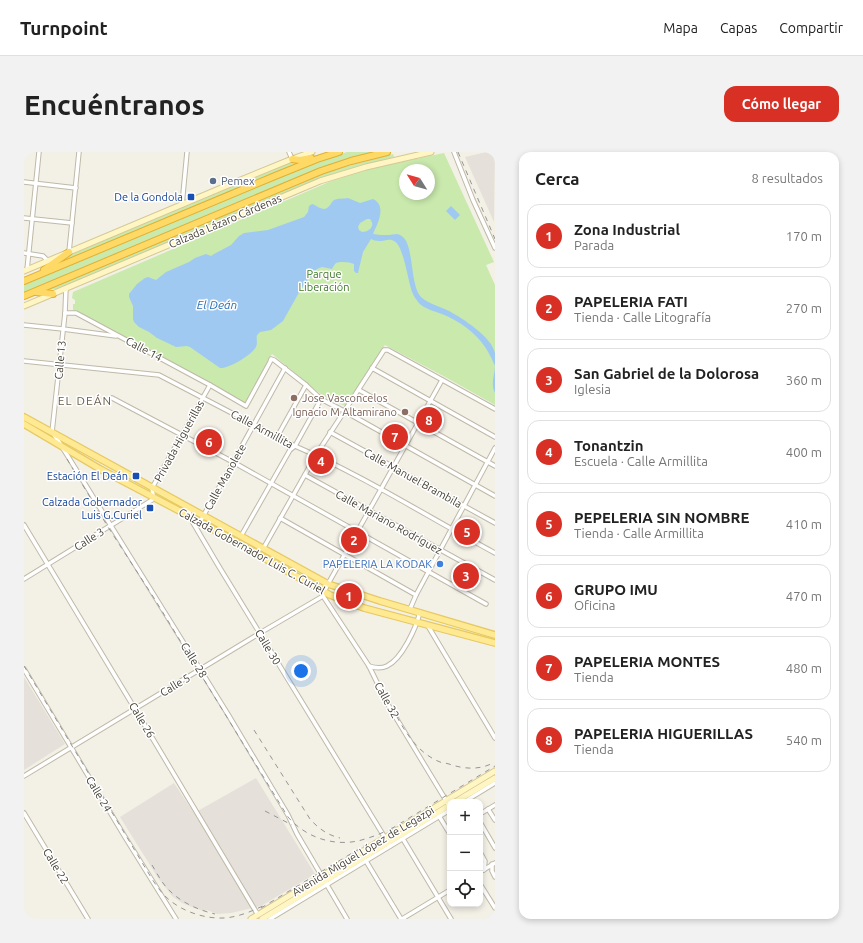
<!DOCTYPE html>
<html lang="es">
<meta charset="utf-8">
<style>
:root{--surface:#fff;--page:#f2f2f2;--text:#222;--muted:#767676;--line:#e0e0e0;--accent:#d93025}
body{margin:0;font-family:Ubuntu,sans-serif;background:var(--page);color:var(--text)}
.controls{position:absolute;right:12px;bottom:12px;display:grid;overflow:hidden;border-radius:8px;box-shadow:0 2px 6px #0003}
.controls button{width:36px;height:36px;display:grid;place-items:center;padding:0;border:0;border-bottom:1px solid var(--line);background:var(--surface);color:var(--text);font:20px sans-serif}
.compass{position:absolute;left:375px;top:12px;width:36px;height:36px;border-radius:50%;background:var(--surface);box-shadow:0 2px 6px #0003;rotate:307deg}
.you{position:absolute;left:277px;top:519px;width:14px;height:14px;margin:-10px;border:3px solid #fff;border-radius:50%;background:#1a73e8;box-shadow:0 0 0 6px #1a73e833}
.badge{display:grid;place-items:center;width:26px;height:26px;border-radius:50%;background:var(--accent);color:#fff;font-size:13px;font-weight:700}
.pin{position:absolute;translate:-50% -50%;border:2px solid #fff;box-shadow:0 1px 4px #0006}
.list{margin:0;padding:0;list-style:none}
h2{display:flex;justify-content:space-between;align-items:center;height:52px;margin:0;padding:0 16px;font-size:17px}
h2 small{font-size:13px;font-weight:400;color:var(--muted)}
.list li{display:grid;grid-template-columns:26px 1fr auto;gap:12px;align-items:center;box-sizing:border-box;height:64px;margin:0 8px 8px;padding:0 8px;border:1px solid var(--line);border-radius:12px}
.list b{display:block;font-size:15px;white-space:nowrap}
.list p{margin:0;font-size:13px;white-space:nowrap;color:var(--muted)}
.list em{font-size:13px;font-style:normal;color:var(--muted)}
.icon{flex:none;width:22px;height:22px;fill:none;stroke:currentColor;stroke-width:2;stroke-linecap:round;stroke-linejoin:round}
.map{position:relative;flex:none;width:471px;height:767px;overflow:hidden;border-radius:12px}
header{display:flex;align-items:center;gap:24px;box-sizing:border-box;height:56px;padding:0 20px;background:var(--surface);border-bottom:1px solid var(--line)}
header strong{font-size:19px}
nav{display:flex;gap:22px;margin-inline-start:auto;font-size:14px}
.intro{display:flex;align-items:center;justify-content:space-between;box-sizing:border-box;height:96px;padding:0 24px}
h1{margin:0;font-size:28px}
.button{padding:10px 18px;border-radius:12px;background:var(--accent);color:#fff;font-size:14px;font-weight:700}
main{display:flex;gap:24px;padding:0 24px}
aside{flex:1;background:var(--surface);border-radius:12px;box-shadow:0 2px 6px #0003}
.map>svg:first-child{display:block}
.industrial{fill:#e5e1da}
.green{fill:#c9e9ad;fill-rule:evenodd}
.water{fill:#a0c9f2;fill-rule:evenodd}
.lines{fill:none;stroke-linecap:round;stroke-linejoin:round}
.street-casing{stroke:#bfb9a8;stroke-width:5.5}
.secondary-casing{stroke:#d5c894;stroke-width:7}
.primary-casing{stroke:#e6c961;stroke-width:8}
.highway-casing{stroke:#e1af32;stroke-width:8}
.street{stroke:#fff;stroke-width:3.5}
.secondary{stroke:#fff6c4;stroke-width:5}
.primary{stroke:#ffe993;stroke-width:5.5}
.highway{stroke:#ffd965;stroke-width:6}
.rail{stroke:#959595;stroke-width:1;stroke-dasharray:5 5;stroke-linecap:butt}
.service-dot{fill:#5c6f8a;stroke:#fff;stroke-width:1.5}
.transit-dot{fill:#1a4fb4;stroke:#fff;stroke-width:1.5}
.education-dot{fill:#8d6e63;stroke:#fff;stroke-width:1.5}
.shop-dot{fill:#3f7fe0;stroke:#fff;stroke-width:1.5}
.labels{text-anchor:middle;stroke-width:3;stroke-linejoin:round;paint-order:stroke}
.service-label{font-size:11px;fill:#4e5e75;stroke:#fff;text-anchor:start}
.transit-label{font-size:11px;fill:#164399;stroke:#fff;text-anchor:end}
.street-label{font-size:11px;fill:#464135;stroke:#fff}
.park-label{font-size:11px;fill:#3f7927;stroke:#fff}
.education-label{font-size:11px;fill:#785e54;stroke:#fff;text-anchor:start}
.shop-label{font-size:11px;fill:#366cbe;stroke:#fff;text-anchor:end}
.water-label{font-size:12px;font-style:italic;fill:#2c6fb4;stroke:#fff}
.neighbourhood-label{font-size:12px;letter-spacing:1px;fill:#69604c;stroke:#fff}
</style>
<header>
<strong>Turnpoint</strong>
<nav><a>Mapa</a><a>Capas</a><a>Compartir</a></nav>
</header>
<div class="intro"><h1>Encuéntranos</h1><a class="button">Cómo llegar</a></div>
<main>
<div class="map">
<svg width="471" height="767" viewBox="0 0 471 767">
<rect width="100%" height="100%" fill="#f3f0e6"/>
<g class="industrial">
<path d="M463,0H471L470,70L441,5Z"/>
<path d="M0,525L41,592L0,618Z"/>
<path d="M232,626L291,722L237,754L207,761L193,762L183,758L180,759L173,757L158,751L148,744L134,726L96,665L150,631L170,661Z"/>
</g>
<g class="green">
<path d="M323,0H352L0,142V133L287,12Z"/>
<path d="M420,1L470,110L462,113L471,133V253L423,226L361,193L321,254L299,244L248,202L221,252L49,158V152H51V148L48,146L49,140L305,30L344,17ZM381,18H405V42H381Z"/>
<path d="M369,2L370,5L325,17L294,27L36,137H23L292,24L324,14Z"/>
<path d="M266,11H278L27,116L48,102Z"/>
</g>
<g class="water">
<path d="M324,46L336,51L349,47C363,54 354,71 349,82C354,83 359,83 365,83C369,83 372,81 376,83C391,89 385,132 397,145C405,152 415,154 425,159C438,166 468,185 471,201C471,205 471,209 471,213C471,222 471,232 471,241C466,231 471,223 471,214C469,209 464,199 461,195C451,180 435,169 418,162C410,159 400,157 394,150C393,148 390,145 389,142C384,132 380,93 370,89C366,86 360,89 355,89C352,89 349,88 347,87L339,100L334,121H332L330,119V112C326,110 317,109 312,111C310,113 309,115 308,117L298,115L293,117L277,137L259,169L247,178L236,180L233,183C232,187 234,191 232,195C228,203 204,217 196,216L166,195L163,194L152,195L133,186L125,180L115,175L110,170L109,167V154L105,145V142L113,132L121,126L124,125L132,128L142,120L165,110L171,106L182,102L187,104L190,102L207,93L215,84L220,81L244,78L280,65L284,60L285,54L288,52C292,53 296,57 300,57C306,56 307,50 310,48C314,46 320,47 324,46ZM343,67H346C352,74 345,80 338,80L335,78L334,75L336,71Z"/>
<path d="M427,54L436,63L431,68L422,59Z"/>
</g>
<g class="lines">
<g class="street-casing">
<g id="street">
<path d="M265,0L268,7"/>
<path d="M430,0L449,48L471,96"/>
<path d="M0,30L52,36"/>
<path d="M158,53L163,0"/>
<path d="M0,66L48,71"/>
<path d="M45,100L55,0"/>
<path d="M0,101L19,104L24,109"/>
<path d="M3,118L15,0"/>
<path d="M42,136L41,161L28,280L35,290L205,564L264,663L273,682L323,767"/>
<path d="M41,161H52L186,233L222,254L246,210L247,207L250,208L282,233L297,247L320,259L471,344"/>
<path d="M0,173L39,177L92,184"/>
<path d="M0,209L135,223L271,294C340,324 404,365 471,401"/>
<path d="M348,216L471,285"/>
<path d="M335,238L471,314"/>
<path d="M88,246L209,310L462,452"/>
<path d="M306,280L471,371"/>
<path d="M253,285L282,233"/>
<path d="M281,323L471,428"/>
<path d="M164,356L168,369L194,413L366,694"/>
<path d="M256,366L392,443"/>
<path d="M176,370L261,216"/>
<path d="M0,373L111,557L234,763"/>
<path d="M217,384L266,298L271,294L297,247"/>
<path d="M239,397L292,303L360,198H364L471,257"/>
<path d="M0,427L128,348L129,343L128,336L186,233"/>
<path d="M299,444L345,514L363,551L426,655"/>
<path d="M386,457L392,443L471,296"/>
<path d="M404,474L471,586"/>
<path d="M345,514C351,516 357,517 363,514C378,507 392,476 396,460"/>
<path d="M0,517L101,685L152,767"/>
<path d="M0,624L236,481L299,444L300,440L304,432L418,228"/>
<path d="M440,650L471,631"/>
<path d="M464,657L471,668"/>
<path d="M0,661L64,767"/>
<path d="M456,662L471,653"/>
<path d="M415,664L426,682"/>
<path d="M456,670L471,696"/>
<path d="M379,687L427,767"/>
<path d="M456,700L461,709L460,718"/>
<path d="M342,709L377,767"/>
<path d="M468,712V719L471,725"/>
<path d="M456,720L471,711"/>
<path d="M456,732L471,756"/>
<path d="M246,767L426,658"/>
<path d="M378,767L426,738"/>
</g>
</g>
<g class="secondary-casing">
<g id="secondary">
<path d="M0,119L202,34L268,7L288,0"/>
<path d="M0,154L296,29L342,15L407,0"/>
<path d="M431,650L471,626"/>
<path d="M227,767L471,619"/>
<path d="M238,767L426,653"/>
</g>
</g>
<g class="primary-casing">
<g id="primary">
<path d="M0,265L304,432L356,449L471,483"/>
<path d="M0,272L76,317L167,365L306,443L340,456L471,491"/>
</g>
</g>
<g class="highway-casing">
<g id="highway">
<path d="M268,7L276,8L287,6"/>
<path d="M20,118L45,100"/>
<path d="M0,129L251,24L293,7L315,0"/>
<path d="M12,140L29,142"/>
<path d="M0,144L297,19L327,9L363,0"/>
</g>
</g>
<use href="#street" class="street"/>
<use href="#secondary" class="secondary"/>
<use href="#primary" class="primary"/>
<use href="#highway" class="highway"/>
<g class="rail">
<path d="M434,0L471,87"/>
<path d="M43,307L84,375L130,446L264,665C283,687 314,696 341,687C351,684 361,680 370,675"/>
<path d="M0,514L128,727C132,733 136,739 141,744C156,759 180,767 200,766C215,765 228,759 241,753"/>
<path d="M359,538C373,564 386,598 416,610C419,611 422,611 425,612C439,617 454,618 467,612"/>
<path d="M230,578L286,667C294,676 303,683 316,686"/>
<path d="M241,659L268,673"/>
<path d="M367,677L471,614"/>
<path d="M128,713C133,721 137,730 144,737C156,750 174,758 191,762"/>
<path d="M237,756L348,689"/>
</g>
</g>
<circle class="service-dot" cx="189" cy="29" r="4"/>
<g class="transit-dot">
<rect x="163" y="41" width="8" height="8" rx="2"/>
<rect x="108" y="320" width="8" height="8" rx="2"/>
<rect x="122" y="352" width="8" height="8" rx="2"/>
</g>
<g class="education-dot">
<circle cx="270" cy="246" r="4"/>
<circle cx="381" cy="260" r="4"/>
</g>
<circle class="shop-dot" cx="416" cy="412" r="4"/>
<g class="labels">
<g class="service-label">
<text x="197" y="33">Pemex</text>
</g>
<g class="transit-label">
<text x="159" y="49">De la Gondola</text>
<text x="104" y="328">Estación El Deán</text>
<text x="118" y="354">Calzada Gobernador<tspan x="118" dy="13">Luis G.Curiel</tspan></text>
</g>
<g class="street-label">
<text transform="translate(201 69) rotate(-23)" y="4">Calzada Lázaro Cárdenas</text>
<text transform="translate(120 197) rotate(28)" y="4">Calle 14</text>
<text transform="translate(36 208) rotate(-85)" y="4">Calle 13</text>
<text transform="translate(238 277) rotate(28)" y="4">Calle Armillita</text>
<text transform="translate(155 289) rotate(-61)" y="4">Privada Higuerillas</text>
<text transform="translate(201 325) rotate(-61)" y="4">Calle Manolete</text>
<text transform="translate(389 326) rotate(29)" y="4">Calle Manuel Brambila</text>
<text transform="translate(365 370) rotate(29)" y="4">Calle Mariano Rodríguez</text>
<text transform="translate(65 387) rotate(-32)" y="4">Calle 3</text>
<text transform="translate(228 399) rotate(29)" y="4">Calzada Gobernador Luis C. Curiel</text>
<text transform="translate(244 495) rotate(59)" y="4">Calle 30</text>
<text transform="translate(170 508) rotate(58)" y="4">Calle 28</text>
<text transform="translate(151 533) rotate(-31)" y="4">Calle 5</text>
<text transform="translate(363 548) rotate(61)" y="4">Calle 32</text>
<text transform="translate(118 568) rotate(59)" y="4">Calle 26</text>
<text transform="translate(75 642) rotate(59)" y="4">Calle 24</text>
<text transform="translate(339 699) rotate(-31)" y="4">Avenida Miguel López de Legazpi</text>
<text transform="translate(32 714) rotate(59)" y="4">Calle 22</text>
</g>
<g class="park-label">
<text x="300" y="126">Parque<tspan x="300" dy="13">Liberación</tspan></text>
</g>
<g class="education-label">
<text x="278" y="250">Jose Vasconcelos</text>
<text x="373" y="264" text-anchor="end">Ignacio M Altamirano</text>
</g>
<g class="shop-label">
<text x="408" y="416">PAPELERIA LA KODAK</text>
</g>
<g class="water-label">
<text x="193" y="157">El Deán</text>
</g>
<g class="neighbourhood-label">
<text x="61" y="253">EL DEÁN</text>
</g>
</g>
</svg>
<div class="controls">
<button>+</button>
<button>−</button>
<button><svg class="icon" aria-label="locate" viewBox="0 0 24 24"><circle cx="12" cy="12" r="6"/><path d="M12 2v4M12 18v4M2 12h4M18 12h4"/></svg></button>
</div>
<svg class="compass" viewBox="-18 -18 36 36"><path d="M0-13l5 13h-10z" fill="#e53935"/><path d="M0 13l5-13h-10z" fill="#767676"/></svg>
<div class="you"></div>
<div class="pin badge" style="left:325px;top:444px">1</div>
<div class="pin badge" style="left:330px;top:388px">2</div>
<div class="pin badge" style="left:442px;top:424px">3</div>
<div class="pin badge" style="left:297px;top:309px">4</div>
<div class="pin badge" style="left:443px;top:380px">5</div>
<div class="pin badge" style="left:185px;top:290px">6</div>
<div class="pin badge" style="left:371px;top:285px">7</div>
<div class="pin badge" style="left:405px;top:268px">8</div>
</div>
<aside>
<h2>Cerca<small>8 resultados</small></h2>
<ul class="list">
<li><span class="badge">1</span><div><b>Zona Industrial</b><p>Parada</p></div><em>170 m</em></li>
<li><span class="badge">2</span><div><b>PAPELERIA FATI</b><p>Tienda · Calle Litografía</p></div><em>270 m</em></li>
<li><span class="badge">3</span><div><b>San Gabriel de la Dolorosa</b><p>Iglesia</p></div><em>360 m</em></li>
<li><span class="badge">4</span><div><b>Tonantzin</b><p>Escuela · Calle Armillita</p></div><em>400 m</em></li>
<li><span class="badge">5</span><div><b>PEPELERIA SIN NOMBRE</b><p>Tienda · Calle Armillita</p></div><em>410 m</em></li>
<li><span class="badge">6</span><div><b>GRUPO IMU</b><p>Oficina</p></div><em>470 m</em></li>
<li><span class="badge">7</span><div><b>PAPELERIA MONTES</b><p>Tienda</p></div><em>480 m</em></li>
<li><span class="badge">8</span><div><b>PAPELERIA HIGUERILLAS</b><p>Tienda</p></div><em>540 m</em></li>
</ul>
</aside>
</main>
